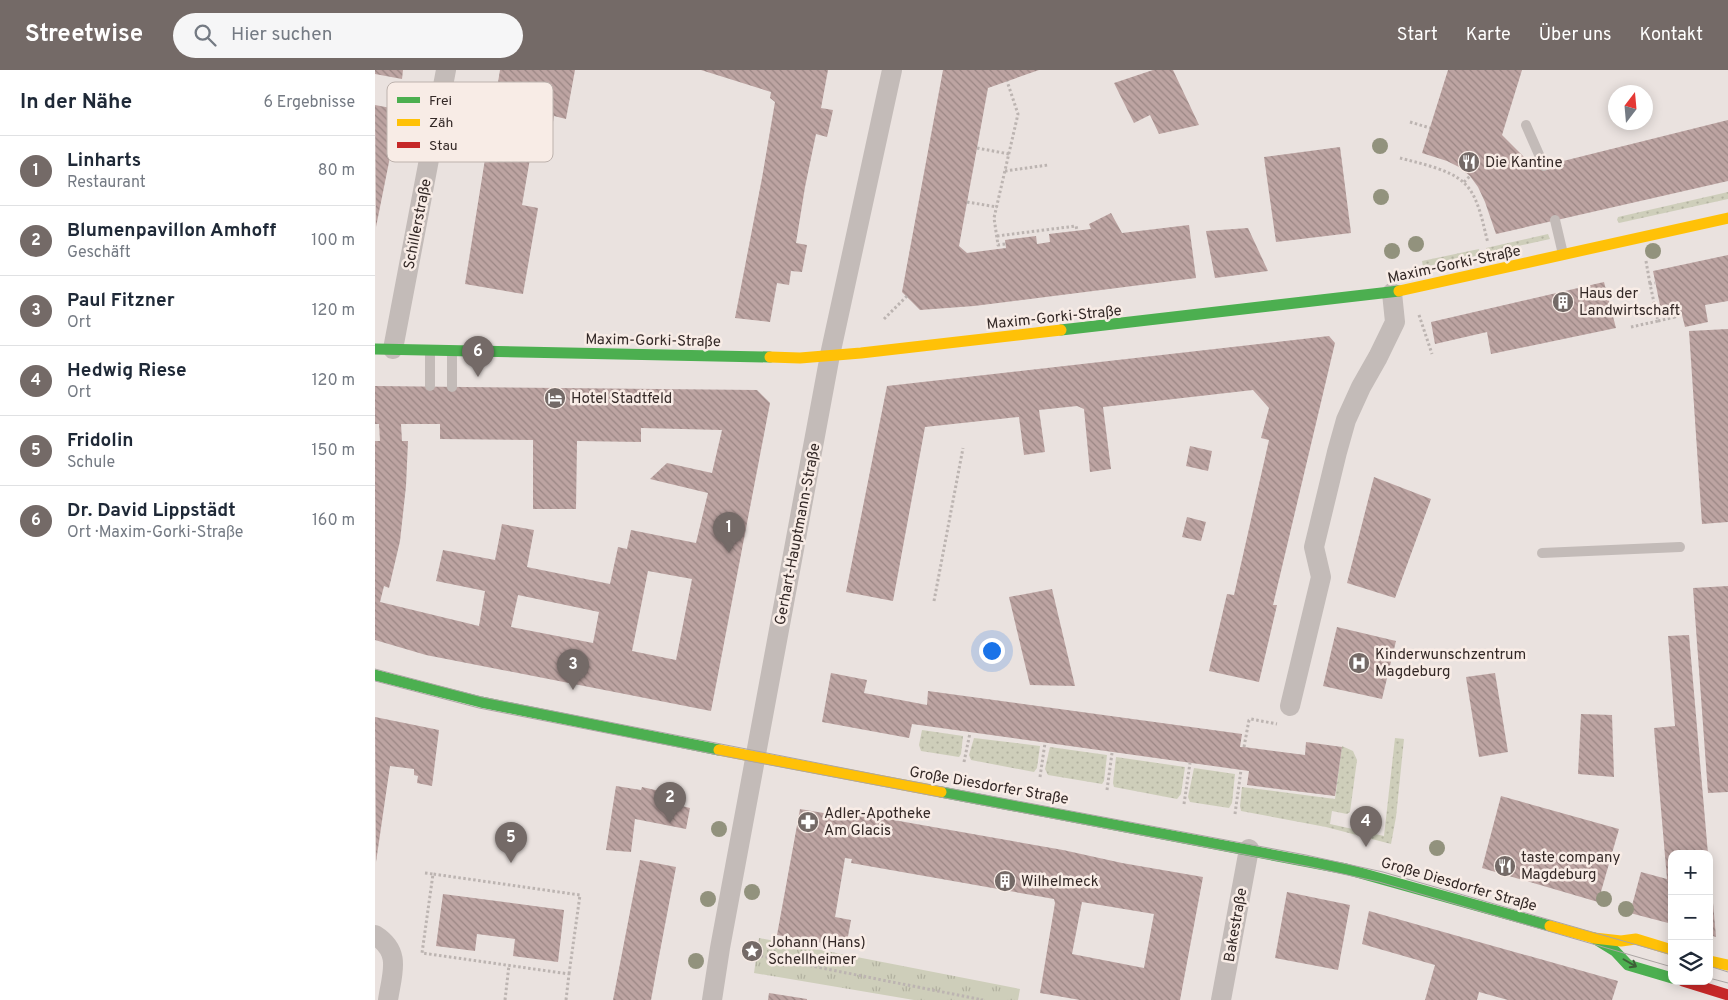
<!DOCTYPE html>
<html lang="de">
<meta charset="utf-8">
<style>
:root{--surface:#fff;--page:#f6f6f7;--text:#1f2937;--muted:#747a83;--line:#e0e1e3;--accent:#746a67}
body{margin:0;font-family:Overpass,sans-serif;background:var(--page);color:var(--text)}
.controls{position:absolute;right:15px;bottom:15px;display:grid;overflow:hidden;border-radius:10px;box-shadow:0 2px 12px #0003}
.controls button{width:45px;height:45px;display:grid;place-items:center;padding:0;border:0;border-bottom:1px solid var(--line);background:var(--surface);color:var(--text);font:25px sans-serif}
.compass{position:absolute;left:1233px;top:15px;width:45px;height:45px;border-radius:50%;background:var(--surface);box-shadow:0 2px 12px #0003;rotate:16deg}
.you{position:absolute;left:616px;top:580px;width:18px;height:18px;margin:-12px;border:4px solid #fff;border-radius:50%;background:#1a73e8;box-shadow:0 0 0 8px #1a73e833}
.badge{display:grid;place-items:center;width:32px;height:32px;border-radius:50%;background:var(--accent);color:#fff;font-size:16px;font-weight:700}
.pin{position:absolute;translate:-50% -41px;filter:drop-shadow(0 1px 2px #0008)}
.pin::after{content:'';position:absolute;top:26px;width:18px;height:15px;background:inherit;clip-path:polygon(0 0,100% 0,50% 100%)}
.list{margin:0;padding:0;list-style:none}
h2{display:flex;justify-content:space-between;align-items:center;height:65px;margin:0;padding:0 20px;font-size:21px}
h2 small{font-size:16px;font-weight:400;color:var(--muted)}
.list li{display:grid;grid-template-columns:32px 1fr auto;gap:15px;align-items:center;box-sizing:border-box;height:70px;padding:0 20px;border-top:1px solid var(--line)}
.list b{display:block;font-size:19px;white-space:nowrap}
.list p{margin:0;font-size:16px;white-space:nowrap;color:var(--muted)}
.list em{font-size:16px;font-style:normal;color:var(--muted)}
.icon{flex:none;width:28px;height:28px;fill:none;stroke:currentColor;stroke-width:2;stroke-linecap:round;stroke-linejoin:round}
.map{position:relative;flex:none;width:1353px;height:930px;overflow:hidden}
header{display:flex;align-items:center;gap:30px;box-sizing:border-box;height:70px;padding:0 25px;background:var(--accent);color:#fff}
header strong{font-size:24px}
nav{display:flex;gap:28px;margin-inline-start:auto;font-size:18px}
.search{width:350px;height:45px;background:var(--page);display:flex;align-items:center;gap:12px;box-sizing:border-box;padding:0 18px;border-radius:28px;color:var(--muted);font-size:19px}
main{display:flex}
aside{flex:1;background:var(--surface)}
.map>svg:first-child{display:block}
.grass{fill:url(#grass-dots)}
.park{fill:url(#park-tufts)}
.building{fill:url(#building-back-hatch);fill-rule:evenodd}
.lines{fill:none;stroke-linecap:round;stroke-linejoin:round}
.path{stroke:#bcb4b1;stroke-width:3;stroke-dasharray:2.5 2.5;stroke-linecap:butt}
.lane{stroke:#c3bbb8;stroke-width:10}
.street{stroke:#c3bbb8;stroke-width:20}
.fast{stroke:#4caf50;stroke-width:11}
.slow{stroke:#ffc107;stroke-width:11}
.jam{stroke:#c62828;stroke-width:11}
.tram{stroke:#aba5a3;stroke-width:1}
.tree{fill:#92927d}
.oneway{stroke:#3e5f37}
.labels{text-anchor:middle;stroke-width:5;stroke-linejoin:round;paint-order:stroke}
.poi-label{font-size:15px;fill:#342927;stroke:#f8ece6;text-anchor:start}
.street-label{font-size:15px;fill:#342927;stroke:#f8ece6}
.key{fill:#f8ece6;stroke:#bdb2ad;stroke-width:1}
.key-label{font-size:14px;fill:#342927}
</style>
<header>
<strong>Streetwise</strong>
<div class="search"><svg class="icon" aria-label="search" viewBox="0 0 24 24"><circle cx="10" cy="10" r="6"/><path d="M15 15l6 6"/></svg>Hier suchen</div>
<nav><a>Start</a><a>Karte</a><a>Über uns</a><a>Kontakt</a></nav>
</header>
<main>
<aside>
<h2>In der Nähe<small>6 Ergebnisse</small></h2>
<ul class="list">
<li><span class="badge">1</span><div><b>Linharts</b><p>Restaurant</p></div><em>80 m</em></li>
<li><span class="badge">2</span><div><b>Blumenpavillon Amhoff</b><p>Geschäft</p></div><em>100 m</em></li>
<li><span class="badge">3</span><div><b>Paul Fitzner</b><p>Ort</p></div><em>120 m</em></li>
<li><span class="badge">4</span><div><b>Hedwig Riese</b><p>Ort</p></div><em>120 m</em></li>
<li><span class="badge">5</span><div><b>Fridolin</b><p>Schule</p></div><em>150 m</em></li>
<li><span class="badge">6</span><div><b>Dr. David Lippstädt</b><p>Ort · Maxim-Gorki-Straße</p></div><em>160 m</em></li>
</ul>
</aside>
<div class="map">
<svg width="1353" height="930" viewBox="0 0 1353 930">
<defs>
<pattern id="grass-dots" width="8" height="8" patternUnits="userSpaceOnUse" patternTransform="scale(1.25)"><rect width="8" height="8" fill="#ceceba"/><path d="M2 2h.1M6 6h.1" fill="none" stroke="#b2b1a0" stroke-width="1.8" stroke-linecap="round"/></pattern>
<pattern id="park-tufts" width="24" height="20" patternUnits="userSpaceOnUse" patternTransform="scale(1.25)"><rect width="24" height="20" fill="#ceceba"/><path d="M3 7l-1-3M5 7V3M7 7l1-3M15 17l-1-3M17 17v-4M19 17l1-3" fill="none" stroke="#b2b1a0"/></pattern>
<pattern id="building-back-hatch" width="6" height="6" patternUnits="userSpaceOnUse" patternTransform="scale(1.25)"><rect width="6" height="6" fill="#bda4a2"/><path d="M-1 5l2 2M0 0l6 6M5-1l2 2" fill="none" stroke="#9a8684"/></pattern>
</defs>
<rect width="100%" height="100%" fill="#eae2df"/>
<g class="grass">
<path d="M1353,122V129L1244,153L1242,150L1243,147Z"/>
<path d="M1173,164L1175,169L1112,183L1111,178Z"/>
<path d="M1104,179L1105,185L1048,197L1047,191Z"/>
<path d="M547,660L588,666L586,684L584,687L546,681L544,675Z"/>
<path d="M599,668L665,676L662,698L659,702L596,690L594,685Z"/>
<path d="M1020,668L1029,669L1021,747L1016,774L951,757L866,741L865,736L867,717L960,729L967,676L978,681L982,690L975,742L972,744L957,741L955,754L1009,766Z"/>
<path d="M675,677L732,685L729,711L727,714L673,705L670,699Z"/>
<path d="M741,687L810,697L806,724L802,729L739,717L738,713Z"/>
<path d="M819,698L860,704L857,733L854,738L815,732L813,727Z"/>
</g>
<path class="park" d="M384,868L645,919L643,930H539L379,903Z"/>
<g class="building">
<path d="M0,0H28L27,9L0,4Z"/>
<path d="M125,0H200L191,49L179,46L173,81L157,77L147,135L163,138L148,224L90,214L111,83L126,86L129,71L114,68Z"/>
<path d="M326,0H453L446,38L458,40L452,67L441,64L430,117L421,173L432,175L427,202L416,201L414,215L402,213L395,252L360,248L387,108L400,32L395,28L396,22Z"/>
<path d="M568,0H664L613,18L584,176L592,183L631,178L630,170L661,166L662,174L675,172L674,164L716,159L714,154L736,143L747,163L814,155L821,208L599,236L545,240L527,222Z"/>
<path d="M778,0H798L824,55L784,64L775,45L759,53L739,13Z"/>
<path d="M1073,0H1147L1127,65L1160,98L1353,50V111L1121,164L1110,132L1103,117L1095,106L1084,97L1072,91L1047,83Z"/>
<path d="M0,35L21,39L15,67H19L1,157Z"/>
<path d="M965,77L976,163L901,172L889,87Z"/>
<path d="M873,158L893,201L840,208L831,161Z"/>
<path d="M1353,185V231L1330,235L1333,252L1310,257L1306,241L1287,245L1278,201Z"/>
<path d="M1229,212L1241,258L1116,284L1112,262L1060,274L1056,252Z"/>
<path d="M1353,259V452L1327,454L1314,261Z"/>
<path d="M954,266L960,273L898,535H902L884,612L834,601L852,524L859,525L894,370L886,368L894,338L878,320L728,337L736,399L715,402L709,339L702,336L664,340L670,382L649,385L644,347L550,357L518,531L471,522L512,316Z"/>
<path d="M0,316L382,320L395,333L336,641L51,585L0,570V371H5L4,354H0ZM26,354H65V369L158,370V439H201L202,371L266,372V358L347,360L337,403L292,393L275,409L333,423L321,473L256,460L252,479L243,477L235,514L152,497L159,460L127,454L120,490L68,480L61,511L110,521L104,556L5,532L9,516L14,518L25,471L31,416L33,371H27ZM273,501L317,509L301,590L257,581ZM143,525L224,542L218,573L136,557Z"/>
<path d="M815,376L837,381L833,401L811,396Z"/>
<path d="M999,407L1056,429L1020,528L972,513Z"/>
<path d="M812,447L831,452L826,471L807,467Z"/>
<path d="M1353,516V722L1333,723L1318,518Z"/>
<path d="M677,519L700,616L655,615L648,586L634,527Z"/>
<path d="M962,557L1021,571L1007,629L948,616Z"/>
<path d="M1314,565L1333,784H1297V854L1255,843L1266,802L1292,809L1279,658L1300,656L1293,566Z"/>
<path d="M456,603L492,610L489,623L552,635L553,621L867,664L865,677H869L930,685L931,672L967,677L960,726L872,715L874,701L537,654L534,668L447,652Z"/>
<path d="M1120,603L1133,682L1104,687L1091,607Z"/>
<path d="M1206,644L1237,645L1239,707L1203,704Z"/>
<path d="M0,647L64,660L57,716L42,713L43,706L39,705V699L15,696L1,792Z"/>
<path d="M241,716L266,720L267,717L289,722L287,731L315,738L311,759L260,749L256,782L231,780Z"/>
<path d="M1126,726L1244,759L1223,832L1107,798Z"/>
<path d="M425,739L478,748L479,743L688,780L747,793L828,807L805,930H705L665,923L680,833L679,829L476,793L477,789L470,788L460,847L476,850L471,877L402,865ZM707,832L779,844L769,898L697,884Z"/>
<path d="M265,790L301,797L282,897L276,930H238Z"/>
<path d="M1334,810H1336L1341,867L1334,865Z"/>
<path d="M912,822L975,835L963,900L900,888Z"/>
<path d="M68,824L189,840L183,892L138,886L140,869L102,864L100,881L61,876Z"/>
<path d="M994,841L1243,911L1237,930H1133L1104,922L1102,930H1050L1060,895L987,874Z"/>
<path d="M394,923L432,929V930H393Z"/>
</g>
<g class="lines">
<g class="path">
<path d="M1035,52L1055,58"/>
<path d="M602,78L634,84"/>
<path d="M1025,88C1043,93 1075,99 1089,113C1104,126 1108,155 1113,173"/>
<path d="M630,101L673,95"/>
<path d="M1089,112L1095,106"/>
<path d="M592,132L622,137"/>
<path d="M622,166L701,156L702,160"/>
<path d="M630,174L623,175L619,148L643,44L632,11"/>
<path d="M1271,191L1275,214"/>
<path d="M1044,245L1057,284"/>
<path d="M509,249L532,226"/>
<path d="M1283,251L1300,247V243"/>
<path d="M1256,257L1283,251L1275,214L1280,213"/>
<path d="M559,531L588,378"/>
<path d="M869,677L874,650L876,649L902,654"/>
<path d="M589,692L595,663"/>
<path d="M665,707L670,673"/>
<path d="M732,720L737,683"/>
<path d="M809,734L815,693"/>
<path d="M860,744L866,700"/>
<path d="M50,803L58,804"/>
<path d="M366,882L608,930"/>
<path d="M130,930L134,895"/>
<path d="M191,930L194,904L47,883L58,804L205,825L194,904"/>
</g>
<g class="lane">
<path d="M1151,55L1169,96"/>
<path d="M1180,150L1188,184"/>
<path d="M55,280V316"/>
<path d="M77,281V317"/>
<path d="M1167,483L1305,477"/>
</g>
<g class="street">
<path d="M18,279L71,0"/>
<path d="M915,636L946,507L939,477L962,382L971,350L986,317L1003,287L1020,252L1017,223"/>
<path d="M0,865C27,882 17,903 13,930"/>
<path d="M337,930L345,878L455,285L517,0"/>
<path d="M846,930L874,779"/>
</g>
<g class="fast">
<path d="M686,260L1024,221"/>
<path d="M0,279L395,287"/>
<path d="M0,605L106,632L344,680"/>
<path d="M566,722L971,799L1175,856"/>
<path d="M1219,868L1240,881L1253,895L1297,908"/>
</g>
<g class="slow">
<path d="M1024,221L1353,148"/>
<path d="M395,287L425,288L486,283L686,260"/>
<path d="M344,680L566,722"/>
<path d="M1175,856L1219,868L1246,871L1261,869L1297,880"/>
<path d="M1334,891L1353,895"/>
</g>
<path class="jam" d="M1308,911L1353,925"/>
<g class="tram">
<path d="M0,599L107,627L244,654L509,706L931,785L1008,802L1297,885"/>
<path d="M0,611L104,638L379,692L936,797L1004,812L1297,897"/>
<path d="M1334,896L1353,902"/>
<path d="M1334,908L1353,913"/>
</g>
</g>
<g class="tree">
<circle cx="1005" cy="76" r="8"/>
<circle cx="1006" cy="127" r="8"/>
<circle cx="1041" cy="174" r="8"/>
<circle cx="1017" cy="181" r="8"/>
<circle cx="1278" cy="181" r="8"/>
<circle cx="344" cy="759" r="8"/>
<circle cx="1062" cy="778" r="8"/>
<circle cx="377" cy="822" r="8"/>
<circle cx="333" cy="829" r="8"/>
<circle cx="1229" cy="829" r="8"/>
<circle cx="1251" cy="839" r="8"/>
<circle cx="321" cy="891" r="8"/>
</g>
<defs><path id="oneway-shaft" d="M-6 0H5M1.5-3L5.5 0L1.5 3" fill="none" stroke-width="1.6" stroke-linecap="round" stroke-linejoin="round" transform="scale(1.25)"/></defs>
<use class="oneway" href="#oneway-shaft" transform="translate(1255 893) rotate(30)"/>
<defs>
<g id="restaurant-disc" transform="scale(1.125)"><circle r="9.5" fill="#746a67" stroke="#f8ece6"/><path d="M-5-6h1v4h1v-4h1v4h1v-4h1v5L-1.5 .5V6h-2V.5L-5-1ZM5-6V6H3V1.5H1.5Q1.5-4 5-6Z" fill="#fff"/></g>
<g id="building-disc" transform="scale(1.125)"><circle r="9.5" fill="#746a67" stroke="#f8ece6"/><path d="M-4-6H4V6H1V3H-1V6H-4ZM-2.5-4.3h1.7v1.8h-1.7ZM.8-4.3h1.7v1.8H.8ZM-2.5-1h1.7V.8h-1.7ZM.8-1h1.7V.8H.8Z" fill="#fff"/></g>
<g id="hotel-disc" transform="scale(1.125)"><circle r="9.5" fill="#746a67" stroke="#f8ece6"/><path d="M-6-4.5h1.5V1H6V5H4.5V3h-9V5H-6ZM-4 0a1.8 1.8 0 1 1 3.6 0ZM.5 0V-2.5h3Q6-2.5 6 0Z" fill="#fff"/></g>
<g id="hospital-disc" transform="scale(1.125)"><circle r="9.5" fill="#746a67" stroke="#f8ece6"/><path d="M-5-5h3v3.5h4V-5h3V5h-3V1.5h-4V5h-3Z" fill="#fff"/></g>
<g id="pharmacy-disc" transform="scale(1.125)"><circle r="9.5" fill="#746a67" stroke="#f8ece6"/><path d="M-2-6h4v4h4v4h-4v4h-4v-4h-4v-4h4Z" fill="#fff"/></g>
<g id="sight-disc" transform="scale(1.125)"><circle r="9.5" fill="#746a67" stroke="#f8ece6"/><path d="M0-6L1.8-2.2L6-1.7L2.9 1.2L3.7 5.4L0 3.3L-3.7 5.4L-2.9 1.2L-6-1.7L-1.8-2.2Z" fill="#fff"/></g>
</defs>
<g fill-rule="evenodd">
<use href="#restaurant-disc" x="1094" y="92"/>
<use href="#building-disc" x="1188" y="232"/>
<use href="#hotel-disc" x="180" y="328"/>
<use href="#hospital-disc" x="984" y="593"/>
<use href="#pharmacy-disc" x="433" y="752"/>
<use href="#restaurant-disc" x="1130" y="796"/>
<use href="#building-disc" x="630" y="811"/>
<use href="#sight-disc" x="377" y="881"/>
</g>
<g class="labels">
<g class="poi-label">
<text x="1110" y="97">Die Kantine</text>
<text x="1204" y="228">Haus der<tspan x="1204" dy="17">Landwirtschaft</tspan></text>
<text x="196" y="333">Hotel Stadtfeld</text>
<text x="1000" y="589">Kinderwunschzentrum<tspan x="1000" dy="17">Magdeburg</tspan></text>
<text x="449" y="748">Adler-Apotheke<tspan x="449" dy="17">Am Glacis</tspan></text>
<text x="1146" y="792">taste company<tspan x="1146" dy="17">Magdeburg</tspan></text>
<text x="646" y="816">Wilhelmeck</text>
<text x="393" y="877">Johann (Hans)<tspan x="393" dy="17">Schellheimer</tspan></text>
</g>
<g class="street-label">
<text transform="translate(42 154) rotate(-79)" y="5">Schillerstraße</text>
<text transform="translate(1079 194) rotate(-12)" y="5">Maxim-Gorki-Straße</text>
<text transform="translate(679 247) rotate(-6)" y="5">Maxim-Gorki-Straße</text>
<text transform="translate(278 270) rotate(1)" y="5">Maxim-Gorki-Straße</text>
<text transform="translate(422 464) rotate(-79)" y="5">Gerhart-Hauptmann-Straße</text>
<text transform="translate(614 715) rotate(10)" y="5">Große Diesdorfer Straße</text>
<text transform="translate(1084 814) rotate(16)" y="5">Große Diesdorfer Straße</text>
<text transform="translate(860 855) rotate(-80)" y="5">Bakestraße</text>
</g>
</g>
<rect x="12" y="12" width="166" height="80" rx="8" class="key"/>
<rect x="22" y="27" width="23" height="6" fill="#4caf50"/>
<rect x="22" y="49" width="23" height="7" fill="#ffc107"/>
<rect x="22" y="72" width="23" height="6" fill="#c62828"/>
<g class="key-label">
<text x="54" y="35">Frei</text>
<text x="54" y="57">Zäh</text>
<text x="54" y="80">Stau</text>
</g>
</svg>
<div class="controls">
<button>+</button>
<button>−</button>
<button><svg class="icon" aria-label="layers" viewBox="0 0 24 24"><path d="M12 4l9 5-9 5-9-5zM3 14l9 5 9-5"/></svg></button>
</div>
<svg class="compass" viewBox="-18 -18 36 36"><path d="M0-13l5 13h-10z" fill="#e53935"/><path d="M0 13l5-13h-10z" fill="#747a83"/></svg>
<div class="you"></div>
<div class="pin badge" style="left:354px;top:483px">1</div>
<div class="pin badge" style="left:295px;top:753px">2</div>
<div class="pin badge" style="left:198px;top:620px">3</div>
<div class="pin badge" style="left:991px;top:777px">4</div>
<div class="pin badge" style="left:136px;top:793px">5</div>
<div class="pin badge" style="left:103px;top:307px">6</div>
</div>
</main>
